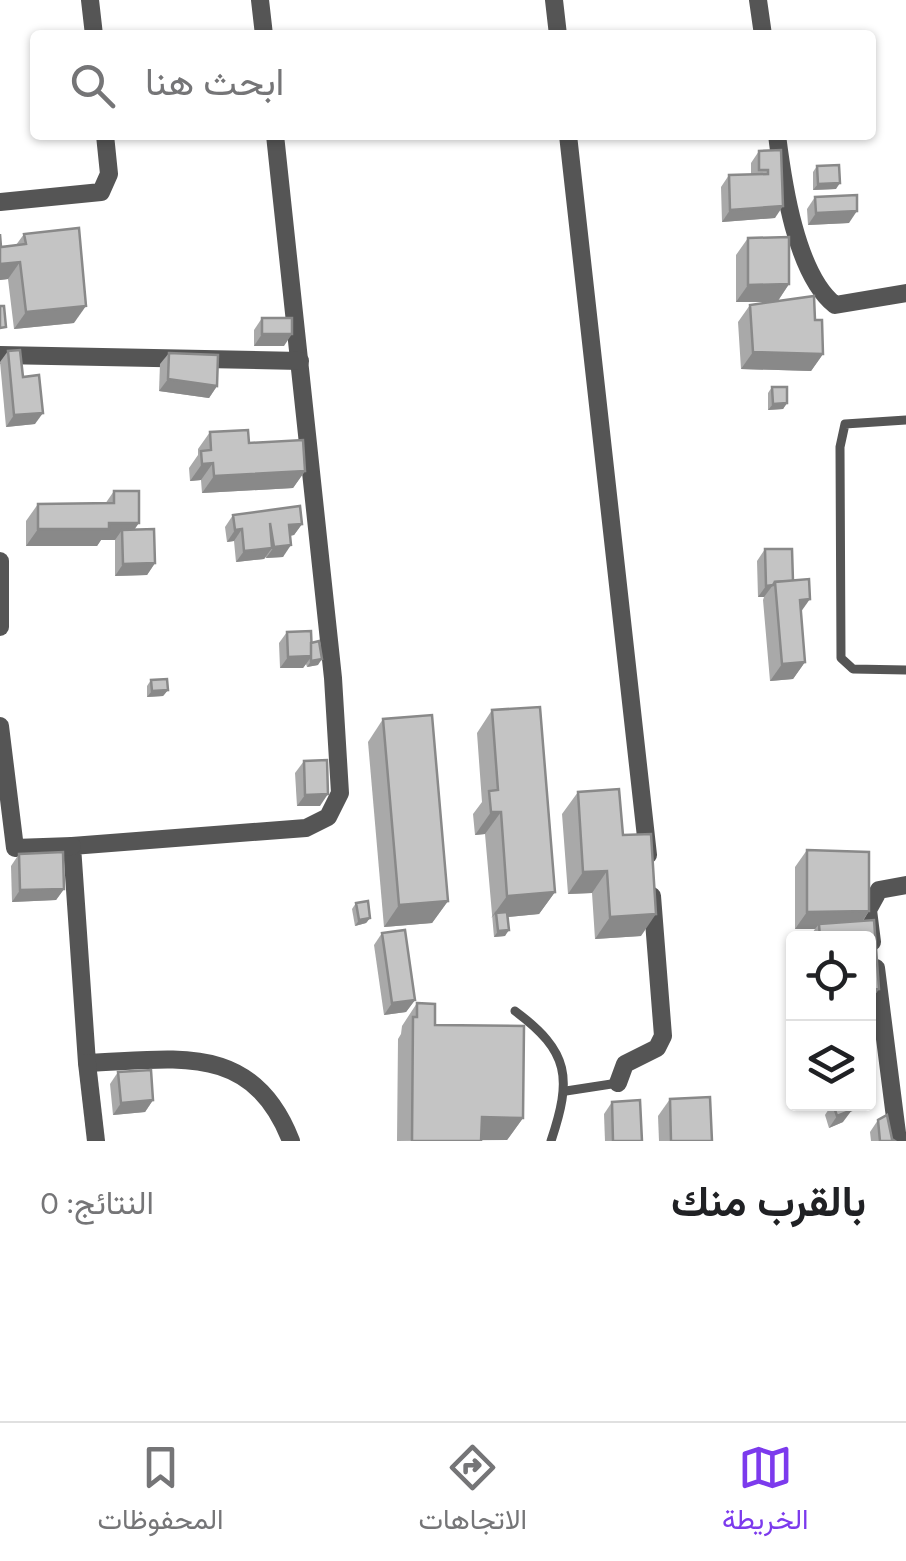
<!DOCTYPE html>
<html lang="ar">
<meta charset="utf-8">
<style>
:root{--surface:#fff;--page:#f6f6f6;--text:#202124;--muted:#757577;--line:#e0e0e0;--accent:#7c3aed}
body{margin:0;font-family:Karla,Vazirmatn,sans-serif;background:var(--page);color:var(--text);direction:rtl}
.controls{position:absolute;right:30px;bottom:30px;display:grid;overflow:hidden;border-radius:10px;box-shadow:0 2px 8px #0004}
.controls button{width:90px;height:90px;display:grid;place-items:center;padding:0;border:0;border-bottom:2px solid var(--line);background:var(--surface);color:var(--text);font:50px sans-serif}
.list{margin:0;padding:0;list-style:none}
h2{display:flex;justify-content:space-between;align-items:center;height:130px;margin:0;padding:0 40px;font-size:42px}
h2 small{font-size:32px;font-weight:400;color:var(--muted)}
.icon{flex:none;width:55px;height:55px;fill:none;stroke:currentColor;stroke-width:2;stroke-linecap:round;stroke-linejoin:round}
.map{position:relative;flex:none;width:906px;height:1141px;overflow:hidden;direction:ltr}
.search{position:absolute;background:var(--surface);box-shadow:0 2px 8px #0004;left:30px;right:30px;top:30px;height:110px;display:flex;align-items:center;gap:25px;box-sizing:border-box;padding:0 35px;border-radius:10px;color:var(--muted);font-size:38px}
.sheet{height:280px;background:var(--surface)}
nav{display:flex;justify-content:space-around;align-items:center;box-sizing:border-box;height:140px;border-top:2px solid var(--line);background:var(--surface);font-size:28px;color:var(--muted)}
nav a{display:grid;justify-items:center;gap:5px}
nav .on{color:var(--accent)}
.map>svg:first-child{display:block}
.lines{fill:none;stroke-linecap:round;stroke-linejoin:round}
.lane{stroke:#555;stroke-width:9}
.street{stroke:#555;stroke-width:18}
.wall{fill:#a9a9a9}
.shaded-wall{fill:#898989}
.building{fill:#c4c4c4;stroke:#898989;stroke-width:2.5}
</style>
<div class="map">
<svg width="906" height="1141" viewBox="0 0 906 1141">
<rect width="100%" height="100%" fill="#fff"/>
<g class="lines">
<g class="lane">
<path d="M906,420L845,424L840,447L841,658L853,669L906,670"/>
<path d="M515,1011C570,1052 572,1078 551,1141"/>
<path d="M566,1091L618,1083"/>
</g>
<g class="street">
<path d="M90,0L94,35"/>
<path d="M260,0L264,35"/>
<path d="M554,0L558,35"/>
<path d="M758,0L763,35"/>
<path d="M275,135L333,678L340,793L328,817L306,828L72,846L87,1063C174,1060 252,1040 291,1141"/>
<path d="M568,135L648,855"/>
<path d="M777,135C783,183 796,274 835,305L906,293"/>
<path d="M0,202L101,192L109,174L105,135"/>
<path d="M0,355L300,361"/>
<path d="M0,561V627"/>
<path d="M0,726L15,848L72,846"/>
<path d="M872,942L868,910L879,890L906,885"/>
<path d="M876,968L898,1141"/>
<path d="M87,1063L96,1141"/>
<path d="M618,1083L625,1064L657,1048L663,1036L652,896"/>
</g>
</g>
<g class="wall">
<path d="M781,150L775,218L722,222L721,187L729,175H751V163L759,151Z"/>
<path d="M817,166L836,189L813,190V172Z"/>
<path d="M815,197L849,223L808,225L807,209Z"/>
<path d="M0,234L1,247L16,245L24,234L74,323L14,329L8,279L0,280Z"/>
<path d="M748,238L789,284L778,301L815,320L823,354L811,371L741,369L738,322L750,305L772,302H736V255Z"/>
<path d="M262,318L284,346H254V330Z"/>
<path d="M8,351L23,377L35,424L6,427L0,362Z"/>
<path d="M169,353L217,386L209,398L159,391L160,364Z"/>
<path d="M772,387L787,403L783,409L768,410V393Z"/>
<path d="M210,432L249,443L305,471L293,488L202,493L201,480L190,481L189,468L198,455V449Z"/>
<path d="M114,491L134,529L155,563L147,575L115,576V540H101L97,546H26V521L38,504H105Z"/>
<path d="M233,515L302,524L294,535L290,536L283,557L266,558V557L264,559L236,562L234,541L227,542L225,527Z"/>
<path d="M765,549L793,581L801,612L805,662L793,679L770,681L763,600L764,597H758L757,561Z"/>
<path d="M287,632L311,643L318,665L307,667L306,664L303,668H280L279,643Z"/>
<path d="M151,680L168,690L163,696L147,697V686Z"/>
<path d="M492,710L555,892L539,914L508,917L505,936L494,937L485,834L475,835L473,814L482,802L477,733Z"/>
<path d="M383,719L448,901L432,923L384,927L368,742Z"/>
<path d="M304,761L320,806H297L295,773Z"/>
<path d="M578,792L623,835L641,936L595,939L592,893L568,894L562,814Z"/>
<path d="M807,850L869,852V911L863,921L874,920L879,989L868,1004V938H809L815,929H795V867Z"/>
<path d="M19,854L64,889L56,900L12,902L11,866Z"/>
<path d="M356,903L370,918L366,923L355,926L352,909Z"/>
<path d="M382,933L415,1000L406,1012L384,1015L374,945Z"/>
<path d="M417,1003L435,1025L523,1118L507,1140L397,1141L398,1039L401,1034L402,1026Z"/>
<path d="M118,1072L153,1100L145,1112L113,1115L110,1084Z"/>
<path d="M670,1099L712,1141H659L658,1116Z"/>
<path d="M612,1102L642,1141H605L604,1114Z"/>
<path d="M832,1104L843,1122L829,1128L825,1115Z"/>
<path d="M878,1120L892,1139L895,1141H871L870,1132Z"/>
</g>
<g class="shaded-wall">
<path d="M840,183L836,189L813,190L818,184Z"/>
<path d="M783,206L775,218L722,222L730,210Z"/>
<path d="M857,211L849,223L808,225L816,213Z"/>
<path d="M20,262L8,279L0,280V264Z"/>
<path d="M789,284L777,302H736L748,285Z"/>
<path d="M86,306L74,323L14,329L26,312Z"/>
<path d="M262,334H292L284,346H254Z"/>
<path d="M753,352L823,354L811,371L741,369Z"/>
<path d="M168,379L217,386L209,398L159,391Z"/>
<path d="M787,403L783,409L768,410L773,404Z"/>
<path d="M43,413L35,424L6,427L14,415Z"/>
<path d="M213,463L201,480L190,481L202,464Z"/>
<path d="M305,471L293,488L202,493L214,476Z"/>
<path d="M109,523H139L127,540L122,530L115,540H101L97,546H26L38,529Z"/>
<path d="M302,524L294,535L281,537L289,525Z"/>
<path d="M242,529L234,541L227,542L235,530Z"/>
<path d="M291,545L283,557L266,558L274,547Z"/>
<path d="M272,548L264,559L236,562L244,551Z"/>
<path d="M155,563L147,575L115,576L123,564Z"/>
<path d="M773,585L764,597H758L766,586Z"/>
<path d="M810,599L798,616L800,600Z"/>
<path d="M312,656L303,668H280L288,657Z"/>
<path d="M322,659L318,665L307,667L311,661Z"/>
<path d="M805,662L793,679L770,681L782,664Z"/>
<path d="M168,690L163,696L147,697L152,691Z"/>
<path d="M328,794L320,806H297L305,795Z"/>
<path d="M491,812H501L485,834L475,835Z"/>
<path d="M607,871L592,893L568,894L583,872Z"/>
<path d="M64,889L56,900L12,902L20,890Z"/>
<path d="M555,892L539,914L497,918L496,913L491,918L507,896Z"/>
<path d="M448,901L432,923L384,927L399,905Z"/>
<path d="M869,911L857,929L819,924L815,929H795L807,912Z"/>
<path d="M656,914L641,936L595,939L610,917Z"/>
<path d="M370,918L366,923L355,926L359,920Z"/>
<path d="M509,930L505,936L494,937L498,931Z"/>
<path d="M879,989L868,1004V990Z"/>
<path d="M415,1000L406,1012L384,1015L392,1003Z"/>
<path d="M153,1100L145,1112L113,1115L121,1103Z"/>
<path d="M852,1110L843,1122L829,1128L837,1116Z"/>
<path d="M482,1117L523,1118L507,1140H466Z"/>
</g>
<g class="building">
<path d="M781,150L783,206L730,210L729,175L768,174V170H759V151Z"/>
<path d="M839,165L840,183L818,184L817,166Z"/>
<path d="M857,195V211L816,213L815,197Z"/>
<path d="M79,228L86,306L26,312L20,262L0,264V234L1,247L26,244L24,234Z"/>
<path d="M789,237V284L748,285V238Z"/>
<path d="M814,296L815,320H822L823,354L753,352L750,305Z"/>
<path d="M0,306H4L6,327L0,328Z"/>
<rect x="262" y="318" width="30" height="16"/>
<path d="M20,350L23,377L39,375L43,413L14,415L8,351Z"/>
<path d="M169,353L218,355L217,386L168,379Z"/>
<path d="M772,387H787V403L773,404Z"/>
<path d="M248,430L249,443L303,440L305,471L214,476L213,463L202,464L201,451L211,450L210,432Z"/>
<path d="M114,491H139V523H109V529H38V504L114,503Z"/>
<path d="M300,506L302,524L289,525L291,545L274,547L270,523L272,548L244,551L242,529L235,530L233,515Z"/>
<path d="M154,529L155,563L123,564L122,530Z"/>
<path d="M765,549H792L793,581L775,582L773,585L766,586Z"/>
<path d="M809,579L810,599L800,600L805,662L782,664L775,582Z"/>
<path d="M311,631L312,656L288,657L287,632Z"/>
<path d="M319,641L322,659L311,661V643Z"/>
<path d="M167,679L168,690L152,691L151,680Z"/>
<path d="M540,707L555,892L507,896L501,812H491L489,791L498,790L492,710Z"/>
<path d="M432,715L448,901L399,905L383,719Z"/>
<path d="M327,760L328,794L305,795L304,761Z"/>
<path d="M619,789L623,835L651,834L656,914L610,917L607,871L583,872L578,792Z"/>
<path d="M807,850L869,852V911L807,912Z"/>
<path d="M63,852L64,889L20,890L19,854Z"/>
<path d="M368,901L370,918L359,920L356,903Z"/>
<path d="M507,912L509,930L498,931L496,913Z"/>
<path d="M874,920L879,989L868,990V938H820L819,924Z"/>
<path d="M405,930L415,1000L392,1003L382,933Z"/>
<path d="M417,1003L435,1004V1025L524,1026L523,1118L482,1117L481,1141H412L413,1017H417Z"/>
<path d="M151,1070L153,1100L121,1103L118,1072Z"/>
<path d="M710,1097L712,1141H671L670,1099Z"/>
<path d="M640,1100L642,1141H613L612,1102Z"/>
<path d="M833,1104H848L852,1110L837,1116Z"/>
<path d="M887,1115L892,1139L895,1141H880L878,1120Z"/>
</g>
</svg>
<div class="controls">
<button><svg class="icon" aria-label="locate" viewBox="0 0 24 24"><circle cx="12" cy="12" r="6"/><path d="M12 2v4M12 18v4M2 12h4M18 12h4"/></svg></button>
<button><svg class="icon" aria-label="layers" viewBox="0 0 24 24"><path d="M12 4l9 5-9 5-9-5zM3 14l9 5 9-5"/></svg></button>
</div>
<div class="search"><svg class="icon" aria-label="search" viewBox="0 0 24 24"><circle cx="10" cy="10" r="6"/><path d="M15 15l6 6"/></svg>ابحث هنا</div>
</div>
<section class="sheet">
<h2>بالقرب منك<small>النتائج: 0</small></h2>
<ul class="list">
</ul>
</section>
<nav>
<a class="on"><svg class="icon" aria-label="map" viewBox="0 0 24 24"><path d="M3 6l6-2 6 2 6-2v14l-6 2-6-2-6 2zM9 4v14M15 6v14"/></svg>الخريطة</a>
<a><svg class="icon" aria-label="directions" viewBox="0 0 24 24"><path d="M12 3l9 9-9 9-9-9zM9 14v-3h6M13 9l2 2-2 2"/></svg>الاتجاهات</a>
<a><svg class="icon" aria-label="saved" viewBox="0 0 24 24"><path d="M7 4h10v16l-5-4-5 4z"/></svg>المحفوظات</a>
</nav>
